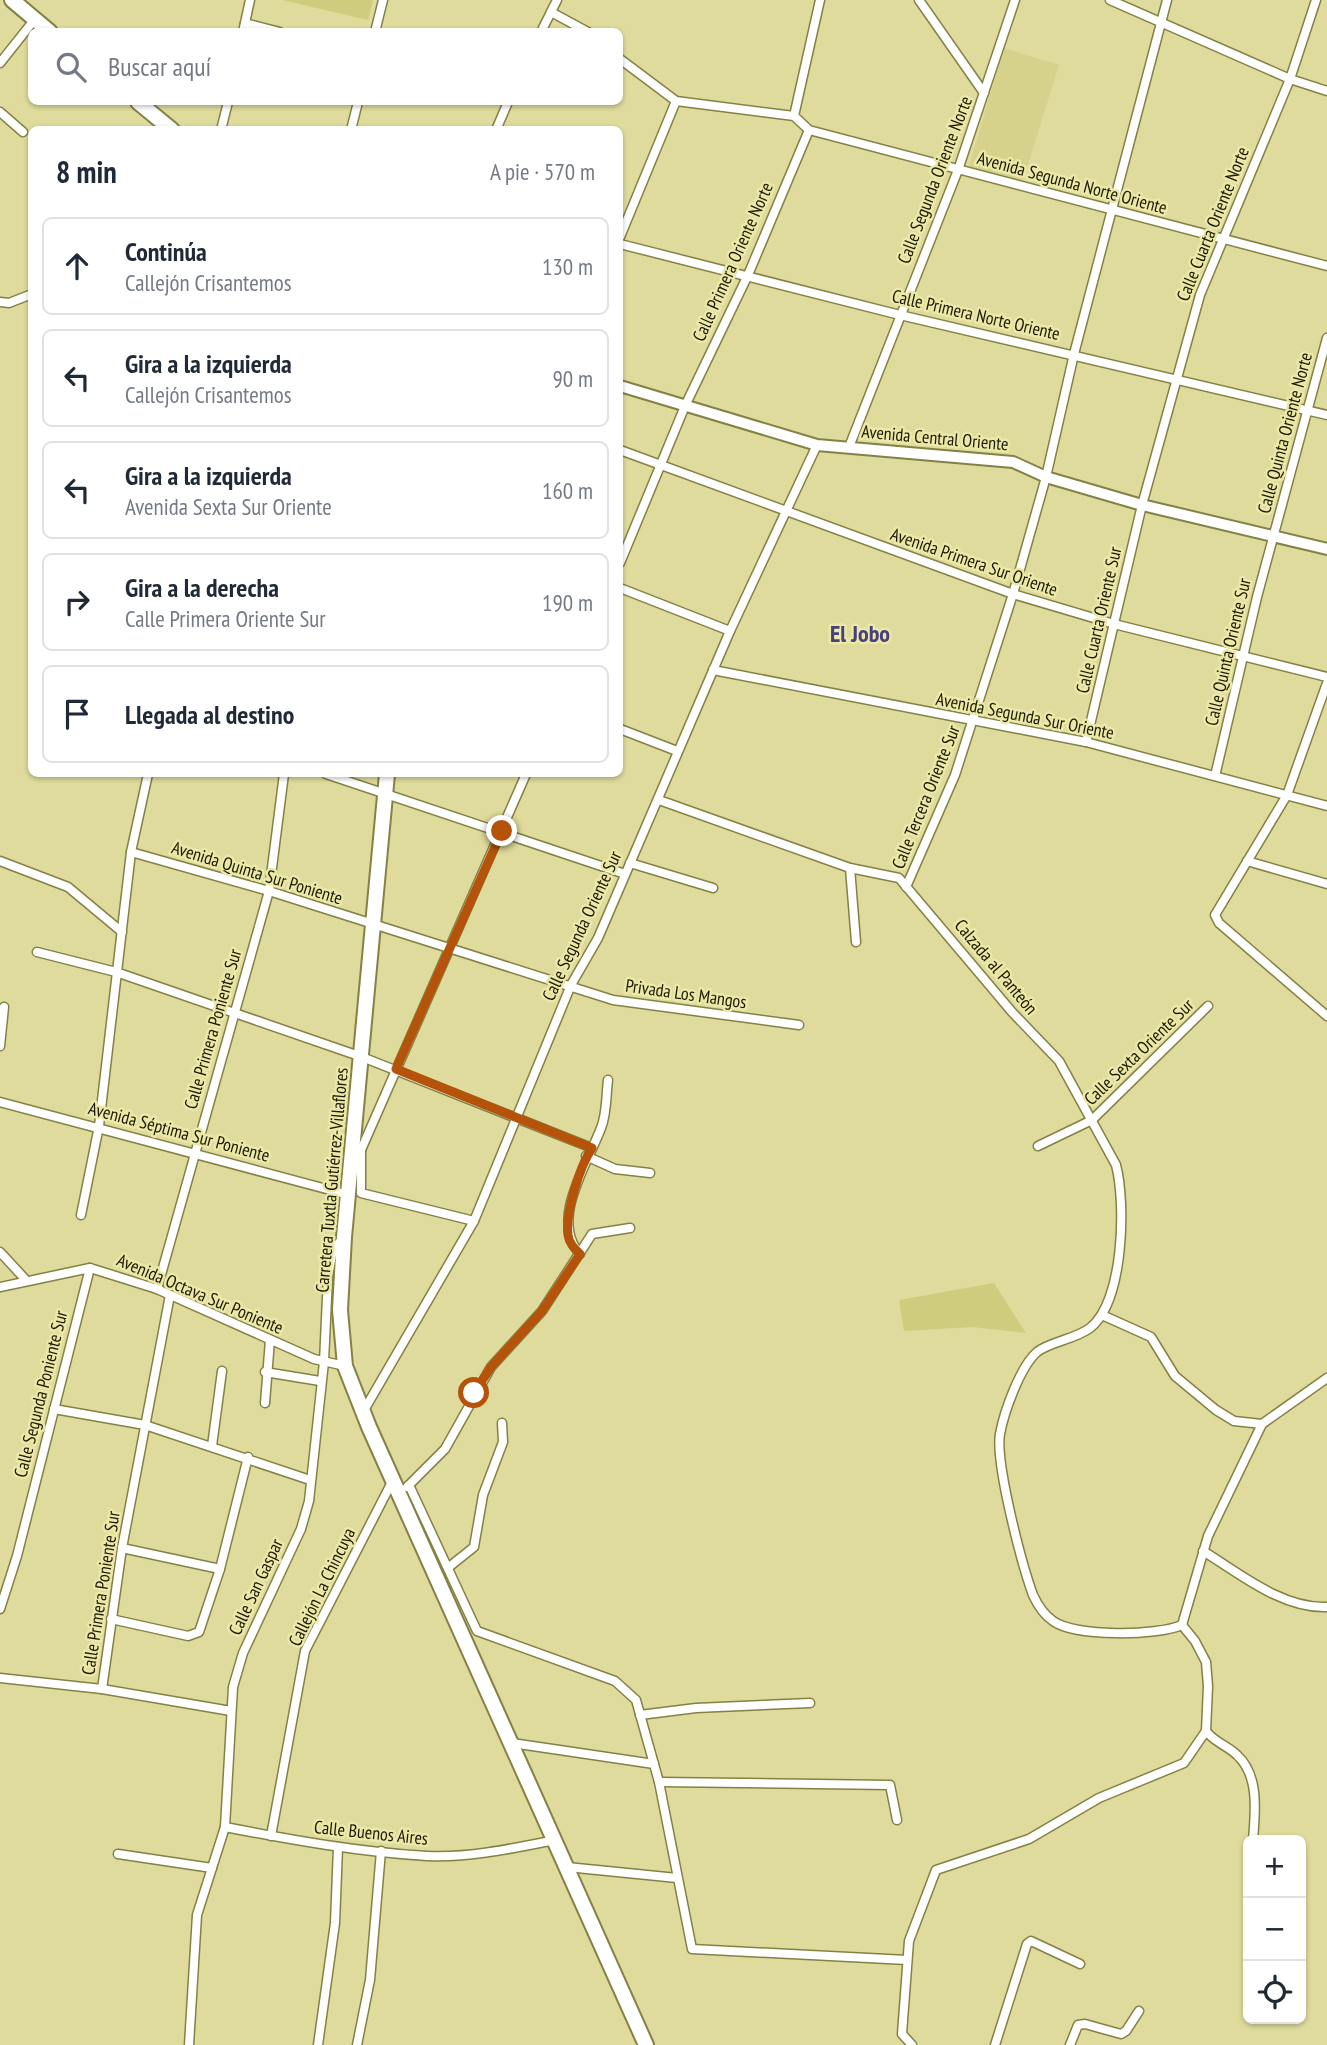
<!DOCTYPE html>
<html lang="es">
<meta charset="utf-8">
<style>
:root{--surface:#fff;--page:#f6f6f7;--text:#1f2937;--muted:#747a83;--line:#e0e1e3}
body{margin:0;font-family:"PT Sans Narrow",sans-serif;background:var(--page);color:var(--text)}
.controls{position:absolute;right:21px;bottom:21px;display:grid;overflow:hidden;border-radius:10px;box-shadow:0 2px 5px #0004}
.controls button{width:63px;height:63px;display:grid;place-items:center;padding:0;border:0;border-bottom:2px solid var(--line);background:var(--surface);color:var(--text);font:35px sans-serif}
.stop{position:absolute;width:21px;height:21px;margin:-16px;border:5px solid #b45309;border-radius:50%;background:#fff}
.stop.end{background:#b45309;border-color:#fff;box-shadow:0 2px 7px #0008}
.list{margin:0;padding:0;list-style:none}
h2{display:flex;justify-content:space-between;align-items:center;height:91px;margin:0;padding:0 28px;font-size:30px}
h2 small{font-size:23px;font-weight:400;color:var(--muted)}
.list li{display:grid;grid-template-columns:46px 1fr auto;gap:21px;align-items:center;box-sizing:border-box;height:98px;margin:0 14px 14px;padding:0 14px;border:2px solid var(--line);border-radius:10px}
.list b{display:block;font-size:26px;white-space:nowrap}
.list p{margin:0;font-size:23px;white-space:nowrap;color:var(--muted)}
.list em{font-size:23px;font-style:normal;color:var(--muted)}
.icon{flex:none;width:38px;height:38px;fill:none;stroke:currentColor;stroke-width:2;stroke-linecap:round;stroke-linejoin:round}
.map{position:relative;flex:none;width:1327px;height:2045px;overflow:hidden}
.search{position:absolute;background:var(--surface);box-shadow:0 2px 5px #0004;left:28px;top:28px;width:595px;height:77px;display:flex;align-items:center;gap:18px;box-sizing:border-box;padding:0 24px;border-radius:10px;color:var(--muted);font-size:26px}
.panel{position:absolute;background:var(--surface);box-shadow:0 2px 5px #0004;left:28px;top:126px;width:595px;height:651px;border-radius:10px}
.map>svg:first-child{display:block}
.built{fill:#d6d28b}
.green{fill:#d0cc7d}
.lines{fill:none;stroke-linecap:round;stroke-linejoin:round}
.minor-casing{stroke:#848144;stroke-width:11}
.tertiary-casing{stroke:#848144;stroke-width:14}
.primary-casing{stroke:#848144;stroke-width:18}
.minor{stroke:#fff;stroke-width:8}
.tertiary{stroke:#fff;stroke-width:10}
.primary{stroke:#fff;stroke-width:14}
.route{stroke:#b45309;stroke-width:9}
.labels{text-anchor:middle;stroke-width:5;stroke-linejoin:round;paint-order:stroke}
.street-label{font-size:18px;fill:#1b1902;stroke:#ebe8a8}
.district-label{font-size:24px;font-weight:bold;fill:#47407d;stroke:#ebe8a8}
</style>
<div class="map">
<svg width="1327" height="2045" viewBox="0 0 1327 2045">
<rect width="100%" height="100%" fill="#dedb9c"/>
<path class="built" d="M1004,48L1059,65L1022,184L968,170Z"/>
<g class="green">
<path d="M282,0H373L368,20Z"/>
<path d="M994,1283L1026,1333L972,1327L904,1331L899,1300Z"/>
</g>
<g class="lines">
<g class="minor-casing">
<g id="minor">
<path d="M919,0L984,93"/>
<path d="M1110,0L1290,79L1327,91"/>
<path d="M551,12L588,32"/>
<path d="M245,23L280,32"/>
<path d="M243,32L250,0"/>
<path d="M375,32L383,0"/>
<path d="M541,32L557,0"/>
<path d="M620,59L676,101L794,116L809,130L1327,266"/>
<path d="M0,63L35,19"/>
<path d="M0,112L23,132"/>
<path d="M794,116L820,0"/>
<path d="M221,130L228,102"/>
<path d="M351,130L358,102"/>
<path d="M496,130L508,102"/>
<path d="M620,237L676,101"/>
<path d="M620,244L900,315L1327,415"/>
<path d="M0,302L9,303L32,294"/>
<path d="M849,447L958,170L1015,0"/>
<path d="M620,450L1013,594L1114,624L1327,677"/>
<path d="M620,563L685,406L748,275L809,130"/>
<path d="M620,588L730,631"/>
<path d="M713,670L1086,742L1327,806"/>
<path d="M1327,683L1287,795L1215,915L1219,923L1327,1016"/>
<path d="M620,729L677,751"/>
<path d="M1086,742L1142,505L1200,295L1290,79L1316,0"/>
<path d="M326,774L625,874"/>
<path d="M1215,776L1257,597L1327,338"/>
<path d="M659,800L850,868L899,878L1012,1012L1059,1061L1116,1165C1126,1203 1124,1302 1090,1328C1076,1339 1049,1342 1037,1352C1020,1367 1004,1412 1000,1434C995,1463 1022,1565 1033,1595C1038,1606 1043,1614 1053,1621C1075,1637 1157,1636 1182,1625"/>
<path d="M131,852L269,891L613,1000L799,1025"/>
<path d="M0,861L68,887L122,932"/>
<path d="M1247,861L1327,884"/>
<path d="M630,863L713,888"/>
<path d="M850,868L856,942"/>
<path d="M906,887L955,775L1013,594L1046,477L1074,354L1167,0"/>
<path d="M37,952L116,972L362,1057L592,1148"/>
<path d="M0,1046L4,1007"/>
<path d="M0,1102L349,1195"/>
<path d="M1038,1146L1092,1120L1208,1006"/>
<path d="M361,1150V1193L474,1221"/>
<path d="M352,1153L361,1150L526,774"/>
<path d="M586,1156L615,1169L650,1173"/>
<path d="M81,1215L99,1126L131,852L148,774"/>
<path d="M0,1252L25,1279"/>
<path d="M580,1254C549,1220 588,1163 601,1128C607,1114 606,1095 608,1080"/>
<path d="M0,1287L90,1268L157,1289L314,1359L345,1366"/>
<path d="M157,1289L269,891L284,774"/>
<path d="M1102,1315L1151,1337L1175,1376L1216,1410L1234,1421L1262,1424L1327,1378"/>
<path d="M265,1372L320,1381"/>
<path d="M265,1403L270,1340"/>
<path d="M54,1409L145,1425L310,1480"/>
<path d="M363,1412L474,1221L571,985L598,938L730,631L817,445"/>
<path d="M212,1446L222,1371"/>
<path d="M409,1485L477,1631L615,1681L636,1700L659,1782L692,1949L907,1960"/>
<path d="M407,1487L445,1449L491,1367L542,1311L592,1234L630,1228"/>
<path d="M122,1548L220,1569"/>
<path d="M1203,1551C1239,1573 1282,1609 1327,1607"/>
<path d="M449,1567L474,1547L483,1495L503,1442L502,1423"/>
<path d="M0,1609L17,1556L90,1268"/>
<path d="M111,1619L188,1636L199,1632L220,1569L248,1457"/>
<path d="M1182,1625L1208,1536L1262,1424"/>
<path d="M0,1678L102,1689L231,1711"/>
<path d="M102,1689L122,1548L170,1295"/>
<path d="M640,1715L696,1708L810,1703"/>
<path d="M1206,1731C1214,1742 1228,1746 1237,1755C1260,1776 1255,1813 1253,1840"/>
<path d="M512,1743L654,1764"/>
<path d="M659,1782L890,1785L897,1820"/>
<path d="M225,1827C292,1840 359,1852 427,1856C469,1858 515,1848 555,1840"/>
<path d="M271,1836L305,1651L393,1480"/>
<path d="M118,1854L212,1868"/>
<path d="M567,1867L677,1878"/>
<path d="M189,2045L197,1915L225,1827L233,1687L243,1653L301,1529L309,1501L324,1362L328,1276L333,1250L342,1239"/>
<path d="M318,2045L335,1923L338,1847"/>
<path d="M357,2045L370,1980L381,1851"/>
<path d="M912,2045L902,2034L909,1941L936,1870L1029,1839L1099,1798L1184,1763L1206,1731L1208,1686L1206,1662L1195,1641L1182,1625"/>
<path d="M995,2045L1027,1944L1031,1941L1080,1964"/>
<path d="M1070,2045L1078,2025L1085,2024L1121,2034L1126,2031L1139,2011"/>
</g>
</g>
<g class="tertiary-casing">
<path id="tertiary" d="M620,386L817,445L1013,462L1046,477L1142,505L1327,549"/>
</g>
<g class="primary-casing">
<g id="primary">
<path d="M12,0L50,32"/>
<path d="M138,102L172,130"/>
<path d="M387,774L344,1237L340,1310L345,1366L369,1427L646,2045"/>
</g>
</g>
<use href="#minor" class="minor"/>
<use href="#tertiary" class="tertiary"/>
<use href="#primary" class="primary"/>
</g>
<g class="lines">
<path class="route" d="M474,1393L491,1367L542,1311L580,1254C574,1248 569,1243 568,1235C565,1213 580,1166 592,1148L396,1069L502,831"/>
</g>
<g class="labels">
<g class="street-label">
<text transform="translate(935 180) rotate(-69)" y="6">Calle Segunda Oriente Norte</text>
<text transform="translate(1072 183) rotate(15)" y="6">Avenida Segunda Norte Oriente</text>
<text transform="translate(1213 224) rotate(-68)" y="6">Calle Cuarta Oriente Norte</text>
<text transform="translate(733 262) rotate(-66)" y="6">Calle Primera Oriente Norte</text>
<text transform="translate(976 315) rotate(13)" y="6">Calle Primera Norte Oriente</text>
<text transform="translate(1285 433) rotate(-75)" y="6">Calle Quinta Oriente Norte</text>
<text transform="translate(935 438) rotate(5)" y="6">Avenida Central Oriente</text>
<text transform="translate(974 562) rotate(19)" y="6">Avenida Primera Sur Oriente</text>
<text transform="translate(1099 620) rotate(-77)" y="6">Calle Cuarta Oriente Sur</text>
<text transform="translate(1228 652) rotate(-77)" y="6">Calle Quinta Oriente Sur</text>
<text transform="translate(1025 716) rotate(11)" y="6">Avenida Segunda Sur Oriente</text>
<text transform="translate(926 797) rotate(-68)" y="6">Calle Tercera Oriente Sur</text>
<text transform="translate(257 873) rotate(17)" y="6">Avenida Quinta Sur Poniente</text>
<text transform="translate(582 926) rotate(-65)" y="6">Calle Segunda Oriente Sur</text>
<text transform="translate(996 967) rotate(50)" y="6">Calzada al Panteón</text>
<text transform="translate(686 994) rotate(8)" y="6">Privada Los Mangos</text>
<text transform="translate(213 1029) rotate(-74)" y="6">Calle Primera Poniente Sur</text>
<text transform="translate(1139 1052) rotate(-44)" y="6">Calle Sexta Oriente Sur</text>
<text transform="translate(179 1132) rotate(15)" y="6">Avenida Séptima Sur Poniente</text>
<text transform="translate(332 1180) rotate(-85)" y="6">Carretera Tuxtla Gutiérrez-Villaflores</text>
<text transform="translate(200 1294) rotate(23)" y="6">Avenida Octava Sur Poniente</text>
<text transform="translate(41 1394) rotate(-76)" y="6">Calle Segunda Poniente Sur</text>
<text transform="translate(256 1587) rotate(-65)" y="6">Calle San Gaspar</text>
<text transform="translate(322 1587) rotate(-64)" y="6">Callejón La Chincuya</text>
<text transform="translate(101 1593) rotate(-81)" y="6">Calle Primera Poniente Sur</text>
<text transform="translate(371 1833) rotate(6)" y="6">Calle Buenos Aires</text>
</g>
<g class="district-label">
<text x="860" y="642">El Jobo</text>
</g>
</g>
</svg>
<div class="controls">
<button>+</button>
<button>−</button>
<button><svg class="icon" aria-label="locate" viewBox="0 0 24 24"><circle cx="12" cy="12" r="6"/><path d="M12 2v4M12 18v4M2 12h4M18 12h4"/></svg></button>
</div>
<div class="stop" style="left:474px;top:1393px"></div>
<div class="stop end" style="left:502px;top:831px"></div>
<div class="search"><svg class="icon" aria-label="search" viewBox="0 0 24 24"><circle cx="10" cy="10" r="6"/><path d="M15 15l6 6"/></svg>Buscar aquí</div>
<section class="panel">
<h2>8 min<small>A pie · 570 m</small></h2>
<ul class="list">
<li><svg class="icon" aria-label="ahead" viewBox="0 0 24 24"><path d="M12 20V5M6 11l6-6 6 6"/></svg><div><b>Continúa</b><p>Callejón Crisantemos</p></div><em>130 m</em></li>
<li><svg class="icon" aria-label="left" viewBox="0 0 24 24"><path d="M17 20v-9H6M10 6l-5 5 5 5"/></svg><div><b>Gira a la izquierda</b><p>Callejón Crisantemos</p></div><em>90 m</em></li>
<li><svg class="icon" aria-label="left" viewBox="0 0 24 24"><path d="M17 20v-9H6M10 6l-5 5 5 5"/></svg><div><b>Gira a la izquierda</b><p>Avenida Sexta Sur Oriente</p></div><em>160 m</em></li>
<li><svg class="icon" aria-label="right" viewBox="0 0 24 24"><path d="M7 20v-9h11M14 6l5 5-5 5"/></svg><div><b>Gira a la derecha</b><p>Calle Primera Oriente Sur</p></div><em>190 m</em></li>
<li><svg class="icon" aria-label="arrive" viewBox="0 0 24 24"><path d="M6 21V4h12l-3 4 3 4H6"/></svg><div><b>Llegada al destino</b></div></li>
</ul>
</section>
</div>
